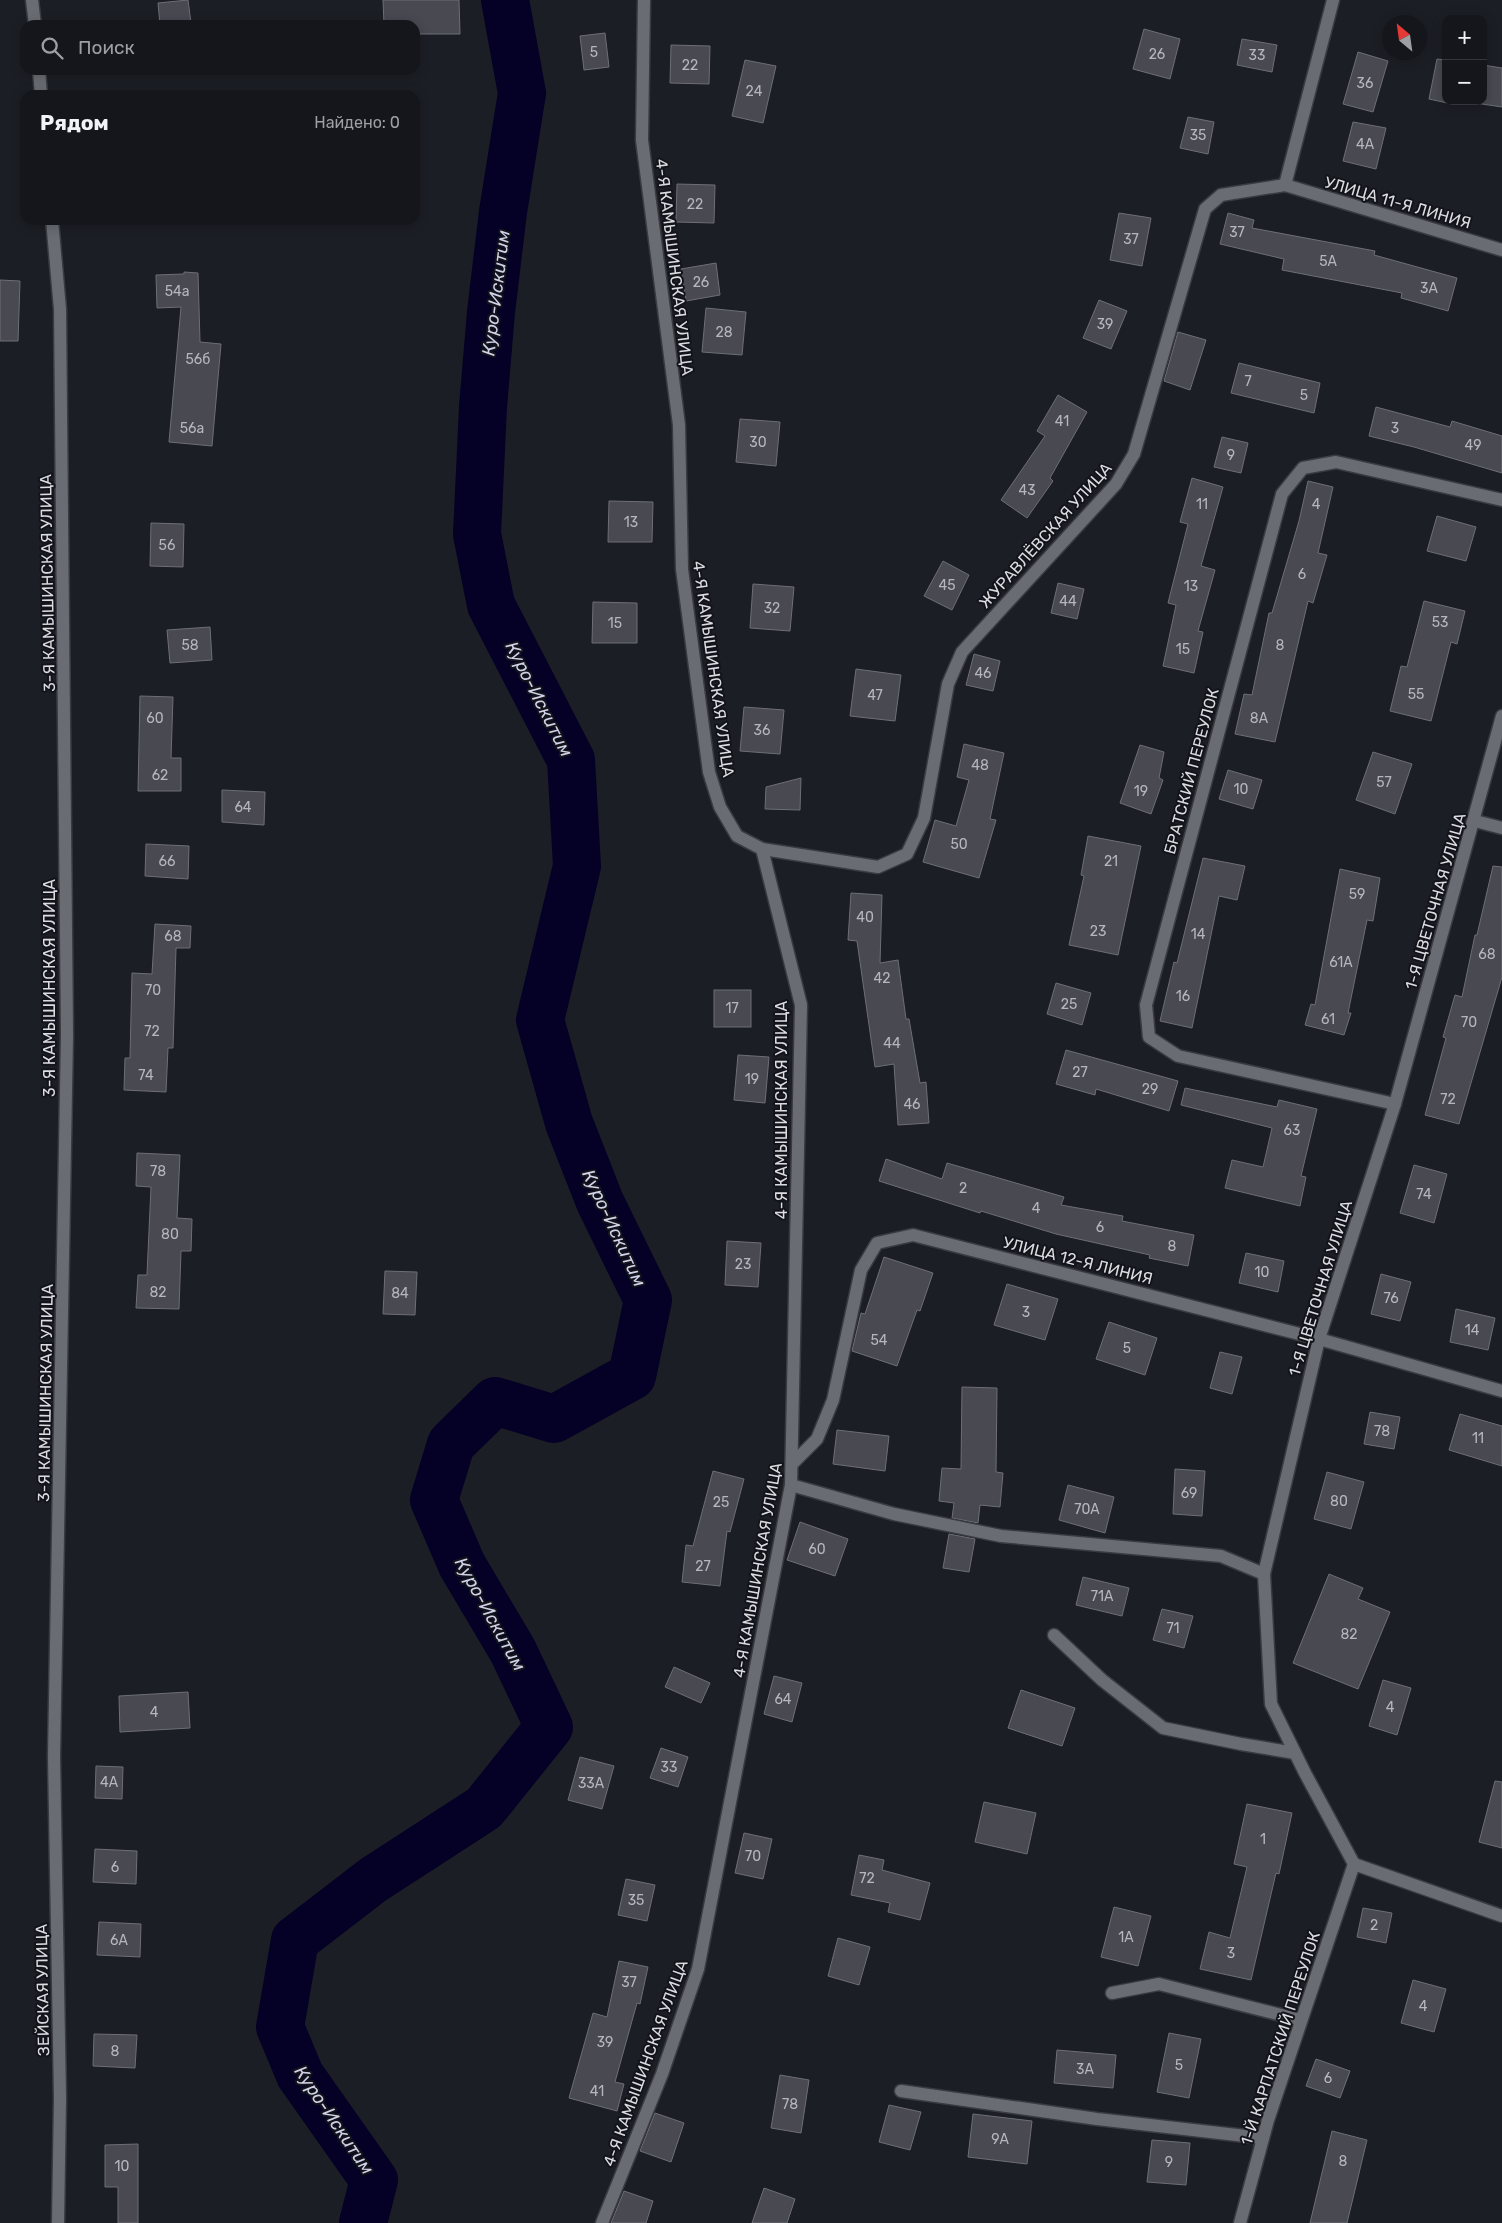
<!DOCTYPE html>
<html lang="ru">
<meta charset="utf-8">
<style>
:root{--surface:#15161c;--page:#222329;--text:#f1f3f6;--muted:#9d9fa3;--line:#34353b}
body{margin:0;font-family:Rubik,sans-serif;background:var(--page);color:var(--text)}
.controls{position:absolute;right:15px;top:15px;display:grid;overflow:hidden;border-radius:10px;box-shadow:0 2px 12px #0003}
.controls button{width:45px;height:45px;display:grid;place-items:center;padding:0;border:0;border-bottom:1px solid var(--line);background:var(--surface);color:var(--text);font:25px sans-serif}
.compass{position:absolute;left:1382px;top:15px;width:45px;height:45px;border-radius:50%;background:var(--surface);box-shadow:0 2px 12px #0003;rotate:331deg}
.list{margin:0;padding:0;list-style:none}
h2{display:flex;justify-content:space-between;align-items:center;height:65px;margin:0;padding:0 20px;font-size:21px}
h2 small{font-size:16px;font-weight:400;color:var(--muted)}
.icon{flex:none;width:28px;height:28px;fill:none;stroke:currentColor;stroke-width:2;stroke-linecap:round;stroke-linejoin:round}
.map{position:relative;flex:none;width:1502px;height:2223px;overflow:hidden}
.search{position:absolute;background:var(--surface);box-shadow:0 2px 12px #0003;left:20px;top:20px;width:400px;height:55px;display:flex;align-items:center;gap:12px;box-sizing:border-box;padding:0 18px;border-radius:15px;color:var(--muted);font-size:19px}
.panel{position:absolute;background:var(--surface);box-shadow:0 2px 12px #0003;left:20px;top:90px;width:400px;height:135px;border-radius:15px}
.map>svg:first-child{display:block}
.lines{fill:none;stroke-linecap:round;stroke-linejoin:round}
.river{stroke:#050126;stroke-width:48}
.building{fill:#484951;stroke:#6d6e77}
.lane-casing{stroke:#3a3b40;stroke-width:15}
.street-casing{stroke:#3a3b40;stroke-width:15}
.lane{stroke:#6a6c74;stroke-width:12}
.street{stroke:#6a6c74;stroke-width:12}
.labels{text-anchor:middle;stroke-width:4;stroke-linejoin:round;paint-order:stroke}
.number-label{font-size:14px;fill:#b6b7bc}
.street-label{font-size:16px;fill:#dbdce0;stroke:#13141b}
.water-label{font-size:18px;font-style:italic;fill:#d0d3ea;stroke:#13141b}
</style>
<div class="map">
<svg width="1502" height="2223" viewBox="0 0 1502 2223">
<rect width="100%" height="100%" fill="#1c1e25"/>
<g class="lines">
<path class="river" d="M363,2223L374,2180L300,2075L280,2027L295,1940L373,1880L484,1808L549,1727L513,1651L462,1565L434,1500L451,1444L495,1401L554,1419L632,1376L648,1300L600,1202L569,1123L540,1020L577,866L571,760L491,605L477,534L483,407L491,312L503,212L522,93L505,0"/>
</g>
<g class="building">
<path d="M188,0L191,23L160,25L158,3Z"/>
<path d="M383,0H459L460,34H415V25H384Z"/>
<path d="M1144,29L1180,39L1170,79L1133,69Z"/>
<path d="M605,33L609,67L584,70L580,36Z"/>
<path d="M1242,39L1277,45L1272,72L1237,65Z"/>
<path d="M671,45L710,46L709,84L670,83Z"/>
<path d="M1358,52L1388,61L1373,112L1343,104Z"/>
<path d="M1437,59L1446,60V101H1452V104L1429,99Z"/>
<path d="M745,60L776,66L763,123L732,116Z"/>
<path d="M1483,65L1502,68V107L1462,101H1483Z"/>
<path d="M1188,117L1214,122L1208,154L1180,148Z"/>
<path d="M1353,122L1386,128L1376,169L1343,161Z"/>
<path d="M677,184L715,185L714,223L676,222Z"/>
<path d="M1119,213L1151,218L1142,266L1110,260Z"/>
<path d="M1228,213L1254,220L1252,228L1375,251L1374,255L1457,278L1448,311L1401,298L1402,293L1282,270L1284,259L1220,244Z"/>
<path d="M716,263L720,295L686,301L681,269Z"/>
<path d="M184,272L198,273L200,342L221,344L212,446L169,442L181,307L157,308L156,275L184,274Z"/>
<path d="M0,280L20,281L18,341H0Z"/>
<path d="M1099,300L1127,311L1111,349L1083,338Z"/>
<path d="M706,308L746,312L742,355L702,352Z"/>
<path d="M1178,332L1206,340L1190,390L1164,381Z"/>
<path d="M1239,363L1320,383L1314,413L1231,393Z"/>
<path d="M1058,395L1087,412L1050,478L1053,481L1027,518L1001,500L1045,436L1037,431Z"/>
<path d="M1376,407L1450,427L1452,421L1502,436V473L1414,447L1369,436Z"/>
<path d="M740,419L780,422L776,466L736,462Z"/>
<path d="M1222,437L1248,443L1241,473L1214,467Z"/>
<path d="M1192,478L1223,487L1201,566L1215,570L1198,631L1203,632L1194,673L1163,666L1176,605L1168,603L1188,524L1180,522Z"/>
<path d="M1308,481L1333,487L1318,553L1327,555L1313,603L1308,601L1275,742L1235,734L1244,694L1252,695L1269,613H1272L1299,521Z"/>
<path d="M609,501L653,502L652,542H608Z"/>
<path d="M1437,516L1476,527L1466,561L1427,551Z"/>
<path d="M151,523L184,524L183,567L150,566Z"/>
<path d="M943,561L969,575L952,610L924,596Z"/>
<path d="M1058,583L1084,589L1077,619L1051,613Z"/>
<path d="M753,584L794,587L790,631L750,628Z"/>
<path d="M1424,601L1465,611L1457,644L1451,642L1431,721L1390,711L1401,666L1407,667Z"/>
<path d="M593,602L637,603V643H592Z"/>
<path d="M210,627L212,660L170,663L167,630Z"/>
<path d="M974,654L1000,661L993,691L966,685Z"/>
<path d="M856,669L901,675L895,721L850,716Z"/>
<path d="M140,696L173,697L171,758H181V791H138Z"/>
<path d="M744,707L784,710L780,754L740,751Z"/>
<path d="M964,744L1004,753L990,819L996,820L979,878L923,862L935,820L956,826L969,780L957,777Z"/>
<path d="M1140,745L1164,752L1159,778L1163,780L1151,814L1120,803Z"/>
<path d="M1373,752L1412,764L1395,814L1356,800Z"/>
<path d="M1228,770L1262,780L1253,809L1219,799Z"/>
<path d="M801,778L800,810L765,809L766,787Z"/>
<path d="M222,790L265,792L264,825L222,822Z"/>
<path d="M1088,836L1141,846L1118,955L1069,945L1084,876L1081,875Z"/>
<path d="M146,844L189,846L188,879L145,876Z"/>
<path d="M1203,858L1245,866L1237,900L1219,896L1192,1028L1160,1021L1174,962L1177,963Z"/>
<path d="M1493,866L1502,867V977L1459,1124L1425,1115L1446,1038L1443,1037L1455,995L1462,997L1475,935H1477Z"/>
<path d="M1340,869L1380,878L1373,921L1367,920L1348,1013H1351L1344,1035L1305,1025L1311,1004L1315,1005Z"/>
<path d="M851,893L882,895L880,963L898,960L906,1019H909L920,1083L926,1082L929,1123L898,1125L894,1064L875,1067L857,941L848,940Z"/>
<path d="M155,924L191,926L190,948H176L173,1048H168L166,1092L124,1090L125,1058H130L132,973L152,974Z"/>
<path d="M1056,983L1091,993L1082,1025L1047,1014Z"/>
<rect x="714" y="990" width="37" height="37"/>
<path d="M1066,1050L1178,1081L1169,1111L1096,1089L1095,1095L1056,1084Z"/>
<path d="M738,1055L769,1057L765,1103L734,1100Z"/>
<path d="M1185,1088L1277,1107L1279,1100L1317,1109L1301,1176L1306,1177L1300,1206L1225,1188L1232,1160L1263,1167L1272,1128L1181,1105Z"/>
<path d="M137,1153L180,1155L177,1218L192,1219L191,1251H181L179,1309L136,1308L138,1275H147L151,1187L136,1186Z"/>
<path d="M886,1159L942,1179L947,1163L1064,1197L1061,1205L1123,1216L1122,1221L1194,1235L1188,1266L1149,1258L1150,1255L1056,1234L981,1211L980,1213L879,1181Z"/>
<path d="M1414,1165L1447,1174L1434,1223L1400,1213Z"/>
<path d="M727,1241L761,1243L758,1287L725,1285Z"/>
<path d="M1246,1253L1284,1261L1278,1292L1239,1283Z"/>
<path d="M884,1257L933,1273L920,1311L917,1310L897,1366L852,1351L861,1313L865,1314Z"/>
<path d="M385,1271L417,1272L415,1315L383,1314Z"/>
<path d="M1381,1274L1411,1282L1400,1321L1371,1314Z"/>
<path d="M1007,1284L1058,1299L1045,1340L994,1325Z"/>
<path d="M1456,1309L1495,1318L1488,1350L1450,1342Z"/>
<path d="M1109,1322L1157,1338L1145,1375L1096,1359Z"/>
<path d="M1220,1352L1242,1357L1232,1394L1210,1388Z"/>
<path d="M962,1387L997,1388L996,1472L1003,1473L1000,1507L980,1505L978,1523L952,1518L954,1503L939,1501L942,1468L961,1469Z"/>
<path d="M1370,1412L1400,1417L1394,1449L1364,1444Z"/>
<path d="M1460,1414L1502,1426V1466L1449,1450Z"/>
<path d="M837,1430L889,1436L885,1471L833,1464Z"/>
<path d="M1175,1469L1205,1471L1202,1516L1173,1514Z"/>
<path d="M713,1471L744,1479L730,1532L727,1531L720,1586L682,1582L686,1545L693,1546Z"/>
<path d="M1327,1472L1364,1482L1351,1529L1314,1519Z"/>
<path d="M1068,1485L1114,1497L1105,1533L1059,1520Z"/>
<path d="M800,1522L848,1539L835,1576L787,1560Z"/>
<path d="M949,1534L975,1539L969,1572L943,1568Z"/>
<path d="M1329,1574L1363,1588L1358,1599L1390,1612L1358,1689L1293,1663Z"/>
<path d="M1083,1577L1129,1588L1122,1616L1076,1605Z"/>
<path d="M1162,1609L1193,1616L1184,1648L1153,1640Z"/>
<path d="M674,1667L710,1683L701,1703L665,1687Z"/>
<path d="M774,1676L802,1683L792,1722L764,1714Z"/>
<path d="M1383,1680L1411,1688L1397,1735L1369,1726Z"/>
<path d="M1021,1690L1075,1708L1062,1746L1008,1728Z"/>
<path d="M188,1692L190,1728L120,1732L119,1696Z"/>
<path d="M661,1748L688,1757L678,1787L650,1778Z"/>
<path d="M580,1757L614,1766L602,1809L568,1800Z"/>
<path d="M96,1766L123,1767L122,1799L95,1798Z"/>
<path d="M1495,1781L1502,1782V1848L1479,1842Z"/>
<path d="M984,1802L1036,1813L1027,1854L975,1842Z"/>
<path d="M1247,1804L1292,1813L1279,1874L1276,1873L1251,1980L1200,1969L1209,1932L1230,1938L1247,1867L1234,1864Z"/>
<path d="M744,1833L772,1839L763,1879L735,1873Z"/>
<path d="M95,1849L137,1851L136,1884L93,1882Z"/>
<path d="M859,1855L884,1860L882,1870L930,1883L920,1920L888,1912L890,1903L851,1895Z"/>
<path d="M626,1879L655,1885L647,1921L618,1915Z"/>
<path d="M1114,1907L1151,1916L1138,1966L1101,1957Z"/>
<path d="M1363,1908L1392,1913L1386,1943L1357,1937Z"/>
<path d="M99,1922L141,1924L140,1957L97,1955Z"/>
<path d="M838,1938L870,1947L859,1985L828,1976Z"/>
<path d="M619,1961L648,1967L640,2004L637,2003L615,2082L624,2084L617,2111L569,2098L593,2013L607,2017Z"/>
<path d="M1413,1980L1446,1989L1434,2032L1401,2023Z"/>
<path d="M1169,2033L1201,2039L1189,2098L1157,2092Z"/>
<path d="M94,2034L137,2035L135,2068L93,2066Z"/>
<path d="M1057,2050L1116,2055L1113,2088L1054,2083Z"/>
<path d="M1316,2059L1350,2071L1340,2098L1306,2086Z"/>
<path d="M780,2075L809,2080L801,2133L771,2128Z"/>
<path d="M889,2105L921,2112L910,2150L879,2142Z"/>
<path d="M655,2113L684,2123L671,2162L640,2151Z"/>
<path d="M973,2114L1032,2121L1027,2164L968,2157Z"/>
<path d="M1332,2131L1367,2140L1347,2223H1310Z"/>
<path d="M1152,2140L1190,2143L1186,2185L1147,2182Z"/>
<path d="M138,2144V2223H118V2187H105V2145Z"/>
<path d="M764,2188L795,2199L787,2223H752Z"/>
<path d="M624,2191L653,2201L646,2223H611Z"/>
</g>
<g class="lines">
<g class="lane-casing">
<g id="lane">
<path d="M1285,185L1502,250"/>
<path d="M1475,821L1502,828"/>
<path d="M762,849L878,867L907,854L924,818L948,684L962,652L1116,484L1134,454L1205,209L1221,195L1285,185L1333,0"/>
<path d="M1395,1104L1178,1056L1149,1037L1146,1005L1282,494L1303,468L1336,462L1502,500"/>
<path d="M793,1463L817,1439L833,1400L861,1270L877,1243L913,1235L1319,1339L1502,1391"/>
<path d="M791,1485L894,1514L1001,1536L1221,1556L1264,1574"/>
<path d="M1054,1635L1102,1680L1163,1728L1241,1744L1295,1753"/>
<path d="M1354,1864L1305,1773L1271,1704L1264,1574L1319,1339L1395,1104L1502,716"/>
<path d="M1354,1864L1502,1916"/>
<path d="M1112,1993L1159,1984L1301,2020"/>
<path d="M901,2091L1097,2119L1263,2138"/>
<path d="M602,2223L662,2074L698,1969L791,1485L801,1005L762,849L737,836L720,807L709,772L682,569L679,425L642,140L644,0"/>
<path d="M1240,2223L1268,2120L1354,1864"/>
</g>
</g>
<g class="street-casing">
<g id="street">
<path d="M32,0L35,25"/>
<path d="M39,70L41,95"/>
<path d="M52,220L60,309L67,1035L54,1756L60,2098L58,2223"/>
</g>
</g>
<use href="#lane" class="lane"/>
<use href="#street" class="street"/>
</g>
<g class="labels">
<g class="number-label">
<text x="594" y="57">5</text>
<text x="1157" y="59">26</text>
<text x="1257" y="60">33</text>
<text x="690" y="70">22</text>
<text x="1365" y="88">36</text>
<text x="754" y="96">24</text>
<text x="1198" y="140">35</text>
<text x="1365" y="149">4А</text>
<text x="695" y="209">22</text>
<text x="1237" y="237">37</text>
<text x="1131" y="244">37</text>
<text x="1328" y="266">5А</text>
<text x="701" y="287">26</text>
<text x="1429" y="293">3А</text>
<text x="177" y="296">54а</text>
<text x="1105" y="329">39</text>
<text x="724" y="337">28</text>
<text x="198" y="364">56б</text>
<text x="1248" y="386">7</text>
<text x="1304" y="400">5</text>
<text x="1062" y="426">41</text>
<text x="192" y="433">56а</text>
<text x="1395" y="433">3</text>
<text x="758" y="447">30</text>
<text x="1473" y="450">49</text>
<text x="1231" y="460">9</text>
<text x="1027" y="495">43</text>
<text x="1202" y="509">11</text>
<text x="1316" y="509">4</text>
<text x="631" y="527">13</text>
<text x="167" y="550">56</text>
<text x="1302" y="579">6</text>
<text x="947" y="590">45</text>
<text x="1191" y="591">13</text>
<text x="1068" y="606">44</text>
<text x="772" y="613">32</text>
<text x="1440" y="627">53</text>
<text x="615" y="628">15</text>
<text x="190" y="650">58</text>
<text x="1280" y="650">8</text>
<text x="1183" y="654">15</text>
<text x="983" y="678">46</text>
<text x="1416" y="699">55</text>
<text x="875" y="700">47</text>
<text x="155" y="723">60</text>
<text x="1259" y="723">8А</text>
<text x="762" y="735">36</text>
<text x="980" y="770">48</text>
<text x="160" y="780">62</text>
<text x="1384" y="787">57</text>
<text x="1241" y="794">10</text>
<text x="1141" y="796">19</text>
<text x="243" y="812">64</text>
<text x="959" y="849">50</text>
<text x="167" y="866">66</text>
<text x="1111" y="866">21</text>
<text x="1357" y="899">59</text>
<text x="865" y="922">40</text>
<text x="1098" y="936">23</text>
<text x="1198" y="939">14</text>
<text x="173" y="941">68</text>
<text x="1487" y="959">68</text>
<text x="1341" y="967">61А</text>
<text x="882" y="983">42</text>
<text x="153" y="995">70</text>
<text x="1183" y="1001">16</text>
<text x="1069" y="1009">25</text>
<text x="732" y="1013">17</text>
<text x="1328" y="1024">61</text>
<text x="1469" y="1027">70</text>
<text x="152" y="1036">72</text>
<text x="892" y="1048">44</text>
<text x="1080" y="1077">27</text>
<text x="146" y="1080">74</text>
<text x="752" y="1084">19</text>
<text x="1150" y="1094">29</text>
<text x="1448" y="1104">72</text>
<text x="912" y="1109">46</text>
<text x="1292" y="1135">63</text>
<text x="158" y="1176">78</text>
<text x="963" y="1193">2</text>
<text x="1424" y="1199">74</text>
<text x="1036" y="1213">4</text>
<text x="1100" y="1232">6</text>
<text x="170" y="1239">80</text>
<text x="1172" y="1251">8</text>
<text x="743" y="1269">23</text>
<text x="1262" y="1277">10</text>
<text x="158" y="1297">82</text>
<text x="400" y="1298">84</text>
<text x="1391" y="1303">76</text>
<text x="1026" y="1317">3</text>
<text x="1472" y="1335">14</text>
<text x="879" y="1345">54</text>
<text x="1127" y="1353">5</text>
<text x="1382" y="1436">78</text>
<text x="1478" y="1443">11</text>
<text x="1189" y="1498">69</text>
<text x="1339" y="1506">80</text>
<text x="721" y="1507">25</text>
<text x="1087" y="1514">70А</text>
<text x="817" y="1554">60</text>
<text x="703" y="1571">27</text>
<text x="1102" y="1601">71А</text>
<text x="1173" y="1633">71</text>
<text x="1349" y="1639">82</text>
<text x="783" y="1704">64</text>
<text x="1390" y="1712">4</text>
<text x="154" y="1717">4</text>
<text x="669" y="1772">33</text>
<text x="109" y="1787">4А</text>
<text x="591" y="1788">33А</text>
<text x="1263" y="1844">1</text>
<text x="753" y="1861">70</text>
<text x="115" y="1872">6</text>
<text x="867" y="1883">72</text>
<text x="636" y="1905">35</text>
<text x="1374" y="1930">2</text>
<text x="1126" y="1942">1А</text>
<text x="119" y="1945">6А</text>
<text x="1231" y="1958">3</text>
<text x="629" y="1987">37</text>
<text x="1423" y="2011">4</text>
<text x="605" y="2047">39</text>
<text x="115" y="2056">8</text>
<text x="1179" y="2070">5</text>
<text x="1085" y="2074">3А</text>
<text x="1328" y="2083">6</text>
<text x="597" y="2096">41</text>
<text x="790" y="2109">78</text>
<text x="1000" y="2144">9А</text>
<text x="1343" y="2166">8</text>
<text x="1169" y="2167">9</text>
<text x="122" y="2171">10</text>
</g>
<g class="street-label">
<text transform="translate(1398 202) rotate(16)" y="6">УЛИЦА 11-Я ЛИНИЯ</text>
<text transform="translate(675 267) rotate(83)" y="6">4-Я КАМЫШИНСКАЯ УЛИЦА</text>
<text transform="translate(1045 535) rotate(-48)" y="6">ЖУРАВЛЁВСКАЯ УЛИЦА</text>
<text transform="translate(47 583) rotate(-91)" y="6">3-Я КАМЫШИНСКАЯ УЛИЦА</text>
<text transform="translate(714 669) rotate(82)" y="6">4-Я КАМЫШИНСКАЯ УЛИЦА</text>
<text transform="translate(1191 771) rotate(-75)" y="6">БРАТСКИЙ ПЕРЕУЛОК</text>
<text transform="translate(1435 901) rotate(-74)" y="6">1-Я ЦВЕТОЧНАЯ УЛИЦА</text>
<text transform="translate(49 988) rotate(-90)" y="6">3-Я КАМЫШИНСКАЯ УЛИЦА</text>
<text transform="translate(781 1110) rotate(-90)" y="6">4-Я КАМЫШИНСКАЯ УЛИЦА</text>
<text transform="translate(1078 1260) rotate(14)" y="6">УЛИЦА 12-Я ЛИНИЯ</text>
<text transform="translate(1320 1288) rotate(-73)" y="6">1-Я ЦВЕТОЧНАЯ УЛИЦА</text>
<text transform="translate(45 1393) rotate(-89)" y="6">3-Я КАМЫШИНСКАЯ УЛИЦА</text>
<text transform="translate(757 1570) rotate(-80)" y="6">4-Я КАМЫШИНСКАЯ УЛИЦА</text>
<text transform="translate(42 1990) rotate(-91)" y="6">ЗЕЙСКАЯ УЛИЦА</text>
<text transform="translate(1280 2038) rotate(-72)" y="6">1-Й КАРПАТСКИЙ ПЕРЕУЛОК</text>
<text transform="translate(645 2063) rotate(-70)" y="6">4-Я КАМЫШИНСКАЯ УЛИЦА</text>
</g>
<g class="water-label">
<text transform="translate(496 293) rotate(-83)" y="6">Куро-Искитим</text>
<text transform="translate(539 699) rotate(63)" y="6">Куро-Искитим</text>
<text transform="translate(614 1228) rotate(65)" y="6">Куро-Искитим</text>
<text transform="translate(490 1614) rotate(61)" y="6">Куро-Искитим</text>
<text transform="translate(334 2120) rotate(56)" y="6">Куро-Искитим</text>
</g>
</g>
</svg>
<div class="controls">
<button>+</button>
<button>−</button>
</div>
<svg class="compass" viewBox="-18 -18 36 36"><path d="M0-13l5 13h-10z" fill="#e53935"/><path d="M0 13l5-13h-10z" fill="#9d9fa3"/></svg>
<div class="search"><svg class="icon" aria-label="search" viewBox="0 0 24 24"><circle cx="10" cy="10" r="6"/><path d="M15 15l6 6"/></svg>Поиск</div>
<section class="panel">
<h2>Рядом<small>Найдено: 0</small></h2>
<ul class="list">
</ul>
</section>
</div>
